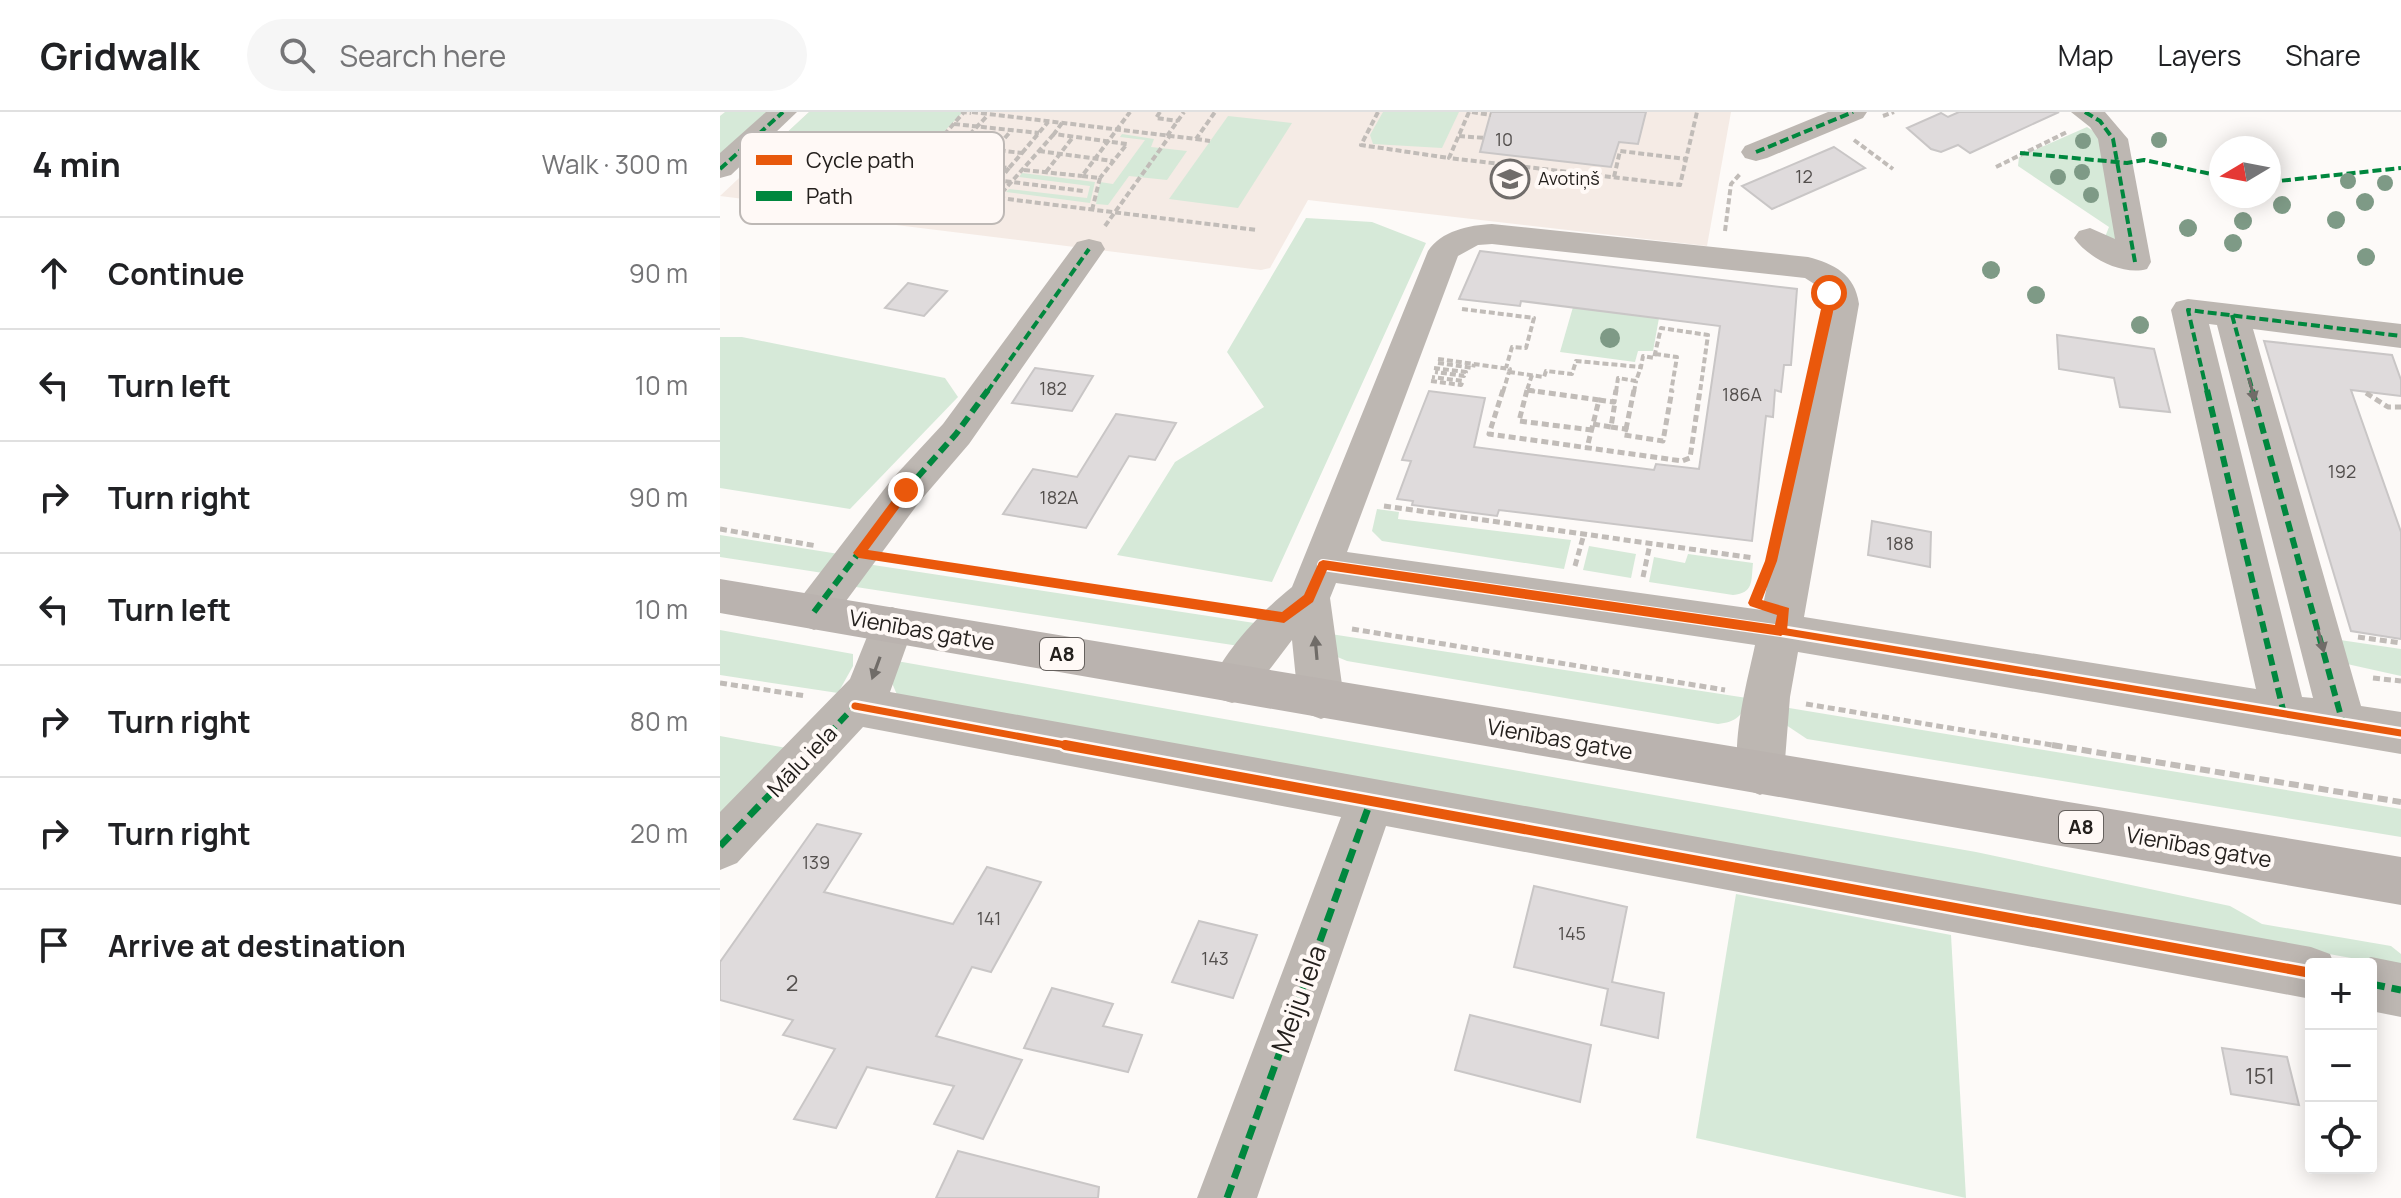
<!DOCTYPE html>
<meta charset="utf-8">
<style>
:root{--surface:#fff;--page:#f6f6f6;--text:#202124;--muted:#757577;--line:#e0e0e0}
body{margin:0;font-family:Manrope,sans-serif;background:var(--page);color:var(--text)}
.controls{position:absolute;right:24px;bottom:24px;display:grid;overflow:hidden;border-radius:8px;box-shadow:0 4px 20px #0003}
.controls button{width:72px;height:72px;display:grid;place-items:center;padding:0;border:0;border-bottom:2px solid var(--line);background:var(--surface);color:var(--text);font:40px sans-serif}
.compass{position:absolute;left:1489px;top:24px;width:72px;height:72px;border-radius:50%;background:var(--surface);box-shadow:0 4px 20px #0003;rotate:260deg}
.stop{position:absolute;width:24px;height:24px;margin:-18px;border:6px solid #ea580c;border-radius:50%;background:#fff}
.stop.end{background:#ea580c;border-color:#fff;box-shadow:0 2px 8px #0008}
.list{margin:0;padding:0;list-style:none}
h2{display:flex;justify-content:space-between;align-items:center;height:104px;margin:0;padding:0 32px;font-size:34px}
h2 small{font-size:26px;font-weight:400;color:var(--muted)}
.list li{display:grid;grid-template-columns:52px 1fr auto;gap:24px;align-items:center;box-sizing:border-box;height:112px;padding:0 32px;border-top:2px solid var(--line)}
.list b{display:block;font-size:30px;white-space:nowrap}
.list em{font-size:26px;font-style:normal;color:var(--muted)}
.icon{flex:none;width:44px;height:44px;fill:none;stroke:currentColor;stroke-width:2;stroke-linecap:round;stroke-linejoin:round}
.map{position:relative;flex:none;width:1681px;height:1086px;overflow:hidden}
header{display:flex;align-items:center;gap:48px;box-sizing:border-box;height:112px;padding:0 40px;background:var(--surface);border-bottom:2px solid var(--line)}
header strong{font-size:38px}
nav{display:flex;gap:44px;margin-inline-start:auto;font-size:28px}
.search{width:560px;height:72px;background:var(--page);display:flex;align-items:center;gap:20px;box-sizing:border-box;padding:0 28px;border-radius:44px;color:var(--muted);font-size:30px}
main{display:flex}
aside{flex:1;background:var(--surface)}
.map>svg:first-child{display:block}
.built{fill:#f5ebe5}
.green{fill:#d6e9d8}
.building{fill:#dfdbdc;stroke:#c9c6c6;stroke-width:2}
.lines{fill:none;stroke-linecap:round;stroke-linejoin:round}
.path-far2{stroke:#c1bcb8;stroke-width:4;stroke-dasharray:6 3;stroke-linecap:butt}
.path-far1{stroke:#c1bcb8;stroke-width:5;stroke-dasharray:7 4;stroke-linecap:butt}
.path{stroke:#c1bcb8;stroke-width:6;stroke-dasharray:10 5;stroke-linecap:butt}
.minor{fill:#bdb7b2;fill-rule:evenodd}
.highway{fill:#bab3af;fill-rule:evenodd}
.quiet-far2{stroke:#00873e;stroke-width:4;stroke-dasharray:9 4;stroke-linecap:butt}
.quiet-far1{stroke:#00873e;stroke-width:6;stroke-dasharray:11 6;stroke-linecap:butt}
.quiet{stroke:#00873e;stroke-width:7;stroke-dasharray:14 7;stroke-linecap:butt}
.cycleway-far1-casing{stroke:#fff9f6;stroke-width:12}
.cycleway-casing{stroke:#fff9f6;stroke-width:15}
.cycleway-far1{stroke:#e8590c;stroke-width:7}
.cycleway{stroke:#e8590c;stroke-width:10}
.tree{fill:#7e9a86}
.oneway{fill:#706c68}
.route{fill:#ea580c}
.labels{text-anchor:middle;stroke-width:8;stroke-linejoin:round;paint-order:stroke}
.number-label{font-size:18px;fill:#534f4d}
.far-poi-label{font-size:18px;fill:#24201d;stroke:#fff9f6;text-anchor:start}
.shield{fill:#fff9f6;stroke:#66615e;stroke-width:2}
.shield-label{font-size:20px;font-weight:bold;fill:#24201d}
.street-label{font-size:22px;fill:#24201d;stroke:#fff9f6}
.near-number-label{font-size:22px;fill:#534f4d}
.near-street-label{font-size:26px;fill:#24201d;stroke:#fff9f6}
.key{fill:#fff9f6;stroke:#bdb8b5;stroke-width:2}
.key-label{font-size:22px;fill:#24201d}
</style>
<header>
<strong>Gridwalk</strong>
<div class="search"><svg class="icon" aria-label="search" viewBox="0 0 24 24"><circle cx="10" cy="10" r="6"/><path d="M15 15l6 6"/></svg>Search here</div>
<nav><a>Map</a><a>Layers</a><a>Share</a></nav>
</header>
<main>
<aside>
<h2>4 min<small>Walk · 300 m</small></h2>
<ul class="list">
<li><svg class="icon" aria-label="ahead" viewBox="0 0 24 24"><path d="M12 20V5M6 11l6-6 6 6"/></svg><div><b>Continue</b></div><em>90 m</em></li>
<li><svg class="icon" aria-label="left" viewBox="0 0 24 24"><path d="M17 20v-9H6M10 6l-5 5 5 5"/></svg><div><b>Turn left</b></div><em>10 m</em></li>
<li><svg class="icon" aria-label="right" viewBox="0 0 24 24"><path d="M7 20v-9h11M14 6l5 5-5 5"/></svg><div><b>Turn right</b></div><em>90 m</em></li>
<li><svg class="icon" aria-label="left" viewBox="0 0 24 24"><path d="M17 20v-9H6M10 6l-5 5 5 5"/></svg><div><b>Turn left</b></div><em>10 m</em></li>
<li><svg class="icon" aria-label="right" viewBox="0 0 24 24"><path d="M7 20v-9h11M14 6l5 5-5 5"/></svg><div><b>Turn right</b></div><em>80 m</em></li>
<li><svg class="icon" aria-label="right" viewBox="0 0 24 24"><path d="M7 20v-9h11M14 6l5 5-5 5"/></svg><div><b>Turn right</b></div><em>20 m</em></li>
<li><svg class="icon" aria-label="arrive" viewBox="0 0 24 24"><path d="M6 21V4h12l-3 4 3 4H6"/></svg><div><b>Arrive at destination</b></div></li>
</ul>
</aside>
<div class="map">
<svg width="1681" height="1086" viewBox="0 0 1681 1086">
<rect width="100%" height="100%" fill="#fdfaf8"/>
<path class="built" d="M89,0H1011L987,134L588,88L550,156L541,158L176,113L180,107L0,84Z"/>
<g class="green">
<path d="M5,0H54L0,48V4Z"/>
<path d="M89,0H243L216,28L183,24L179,29L211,33L196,50L286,60L280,63L194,53V50C176,47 168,51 155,64L36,49Z"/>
<path d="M663,0H739L722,36L653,32L650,23Z"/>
<path d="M508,4L572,11L518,96L449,87Z"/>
<path d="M1367,15L1381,24L1403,134L1385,125L1389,115L1298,54L1299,45Z"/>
<path d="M402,22L434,27L431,35L467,39L447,68L409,64L388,93L376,92L380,70L393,72L425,28L400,25Z"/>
<path d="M302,61L375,70L370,91L286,80L289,77L367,86L370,74L299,65Z"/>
<path d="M586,106L652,110L706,131L552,470L397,443L455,350L544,295L507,240Z"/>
<path d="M853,195L939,206L933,239H918L915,250L840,240Z"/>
<path d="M0,225H22L225,266L238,285L130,397L0,376Z"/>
<path d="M657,397L679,400L678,407L851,428L844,457L662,429L652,419Z"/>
<path d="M0,423L125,443L103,461L0,445Z"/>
<path d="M869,434L916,442L911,466L863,458Z"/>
<path d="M968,442L1033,451C1031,469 1034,481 1013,483L929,470L934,445L965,451Z"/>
<path d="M140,451L541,512L519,534L136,475Z"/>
<path d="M0,518L133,542V554L118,581L0,563Z"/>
<path d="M604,521L1027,586C1024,604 1015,610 998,612L627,549L615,544Z"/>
<path d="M1620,528L1681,537V564L1627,552Z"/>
<path d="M171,548L1256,740L1510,794L1542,812L1671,834L1681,842V855L178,585L172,571Z"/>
<path d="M1063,595L1681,697V725L1087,627L1066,613Z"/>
<path d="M0,624L72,637L0,711Z"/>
<path d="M1016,782L1231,823L1246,1086L976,1026Z"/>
</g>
<g class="building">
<path d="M771,0H926L918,32L899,30L891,55L760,40Z"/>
<path d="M1239,0H1339L1250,41L1238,33L1221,40L1211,37L1187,16L1221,1L1228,5Z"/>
<path d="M1114,35L1145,56L1052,97L1022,74Z"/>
<path d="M760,139L1077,177L1071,253H1064L1061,280L1055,278L1053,305L1046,304L1032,429L779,398L777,404L692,393L693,389L677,387L691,349L682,348L709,279L765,286L754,335L934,358L936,352L979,357L1000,214L801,189L800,194L739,187Z"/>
<path d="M188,171L227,179L204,204L165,196Z"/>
<path d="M1337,223L1434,237L1450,300L1400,295L1394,266L1339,257Z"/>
<path d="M1544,229L1672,243L1681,268V284L1631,278L1681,420V527L1631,519Z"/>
<path d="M315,256L373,264L352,299L292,291Z"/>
<path d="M396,302L456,311L435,348L409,344L366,416L283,402L313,357L357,365Z"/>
<path d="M1152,409L1211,420L1210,455L1148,443Z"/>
<path d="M97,712L141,722L104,780L233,812L267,755L321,770L271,860L252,855L216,924L302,948L263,1027L214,1012L234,974L147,955L116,1016L74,1007L115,937L63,923L73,908L0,888V850Z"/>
<path d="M814,774L907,795L892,870L944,881L938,926L881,913L888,877L794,855Z"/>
<path d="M479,809L537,823L513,886L452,870Z"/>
<path d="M332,876L393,892L383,914L422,923L408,960L304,936Z"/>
<path d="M750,903L871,933L860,990L735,958Z"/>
<path d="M1502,936L1567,945L1579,993L1511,982Z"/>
<path d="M238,1039L379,1075L378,1086H216Z"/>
</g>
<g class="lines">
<g class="path-far2">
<path d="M252,0L476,27L495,0"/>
<path d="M440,0L436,6L458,9"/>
<path d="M658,0L641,33L729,46"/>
<path d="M749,0L729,46L960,73L977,0"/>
<path d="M752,0L771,3"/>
<path d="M1163,4L1174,0"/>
<path d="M342,11L334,22L407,32L380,66"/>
<path d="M234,12L319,21"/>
<path d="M447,24L464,0"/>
<path d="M739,24L765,26"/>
<path d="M188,25L186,27L217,31L244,0L251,1"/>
<path d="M476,27L490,29"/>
<path d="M1134,28L1173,57"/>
<path d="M217,31L302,41L289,56L202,47Z"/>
<path d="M319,39L393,49"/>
<path d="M302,41L328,10"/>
<path d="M225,49L267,4"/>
<path d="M261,53L291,19"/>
<path d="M1276,55L1347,20"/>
<path d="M289,56L266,84L278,85L334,22"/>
<path d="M52,58L266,84"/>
<path d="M196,58L363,79"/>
<path d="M304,58L362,64"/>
<path d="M326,60L353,25"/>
<path d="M894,65L900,39L966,47"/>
<path d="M279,86L537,118"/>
<path d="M372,98L380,66L362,64L410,0"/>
<path d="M385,114L449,25"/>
<path d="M1005,119L1011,72L1020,62"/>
<path d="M742,197L814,206L806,236L792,235L786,256"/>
<path d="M935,242L957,245L951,280"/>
<path d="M718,247L790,257L789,260"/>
<path d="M718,251L753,256L754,252"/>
<path d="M714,256L746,260L744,264L715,260"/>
<path d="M789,260L824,265L826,259L852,262L856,249L921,255L923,244L934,246L941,216L988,223L980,280"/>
<path d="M812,263L807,278L818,280"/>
<path d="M711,269L741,273L743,269L712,265"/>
<path d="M783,280L789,260"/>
<path d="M896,280L898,266L916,269L921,255"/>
<path d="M914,280L916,269"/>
</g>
<g class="path-far1">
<path d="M783,278L769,322L962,349L970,346L980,278"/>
<path d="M807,278L879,288L867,336"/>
<path d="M807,278L799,309L872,318"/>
<path d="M1646,281L1668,295H1681"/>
<path d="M879,288L894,290L896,278"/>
<path d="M873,312L891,315L895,290"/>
<path d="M891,315L906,317L904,323L943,329L952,278"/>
<path d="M906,317L914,278"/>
<path d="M664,394L1034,446"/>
<path d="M0,417L97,434"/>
<path d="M178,447L520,499"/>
<path d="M855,454L864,422"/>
<path d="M923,465L930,432"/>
<path d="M632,517L1005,578"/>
<path d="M1638,525L1681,531"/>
<path d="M1653,566L1681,569"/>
<path d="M0,571L86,584"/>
<path d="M1086,592L1344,635"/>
</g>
<path class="path" d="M1332,633L1681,690"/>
<g class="minor">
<path d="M46,0H77L11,63L0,66V41Z"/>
<path d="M1108,0H1147L1143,6L1047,46L1036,49L1025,46L1021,40L1025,34Z"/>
<path d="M1351,0H1385L1408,27L1431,150L1427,157C1403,164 1368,146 1354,126L1359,119L1370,116L1395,127L1378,27L1370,15Z"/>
<path d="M772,112L1088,145C1114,152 1135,162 1139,192L1084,505L1536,577L1451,198L1456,190L1468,187L1681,212V236L1533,217L1641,594L1681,600V642L1078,540L1070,585L1064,661L1057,676L1040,683L1023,676C1007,642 1027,571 1035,533L616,471L610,486L624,587L617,601L601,607L585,601L578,587L572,528L528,586L512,591L496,586L490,572C507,536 541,500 572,475L708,139C721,119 749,113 772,112ZM772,132L1085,166L1102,177L1105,192L1042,498L627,440L738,144L758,133ZM1489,212L1497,213L1593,586L1582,585Z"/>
<path d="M369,127L381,130L385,137L249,332L200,389L109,512L94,518L79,512L73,500L79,488L172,367L223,312L357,130Z"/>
<path d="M172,495L187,500L194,513L170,580L1591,835L1610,842L1614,852H1591V887L666,714L537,1086H477L621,705L143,615L17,751L0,758V700L130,567L157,500Z"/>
<path d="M1651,845L1681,851V905L1651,899V852H1635Z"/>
</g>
<path class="highway" d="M0,467L1681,745V793L0,501Z"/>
<g class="quiet-far2">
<path d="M1365,0L1380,9L1393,27L1415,150"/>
<path d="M1036,40L1133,0"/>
<path d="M1300,41L1407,51L1424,48L1501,64"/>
<path d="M0,57L63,0"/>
<path d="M1549,70L1681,56"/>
<path d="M1512,203L1533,280"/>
<path d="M267,280L369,137"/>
<path d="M1487,280L1468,198L1681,224"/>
</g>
<g class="quiet-far1">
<path d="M1487,278L1564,602"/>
<path d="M1532,278L1623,612"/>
<path d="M94,500L186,378L236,322L268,278"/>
<path d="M96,635L135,594L141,595"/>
</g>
<g class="quiet">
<path d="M0,734L98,633"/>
<path d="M1651,872L1681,878"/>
<path d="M507,1086L651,688"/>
</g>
<g class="cycleway-far1-casing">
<g id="cycleway-far1">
<path d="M603,453L1061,519L1681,621"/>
<path d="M135,594L356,635"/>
</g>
</g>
<g class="cycleway-casing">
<path id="cycleway" d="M345,633L1591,861"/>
</g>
<use href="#cycleway-far1" class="cycleway-far1"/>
<use href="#cycleway" class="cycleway"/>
</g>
<g class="tree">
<circle cx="1439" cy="28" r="8"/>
<circle cx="1363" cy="29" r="8"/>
<circle cx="1362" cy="60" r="8"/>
<circle cx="1338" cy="65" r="8"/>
<circle cx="1628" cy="69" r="8"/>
<circle cx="1665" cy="71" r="8"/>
<circle cx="1371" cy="83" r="8"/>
<circle cx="1645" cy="90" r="9"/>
<circle cx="1562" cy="93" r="9"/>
<circle cx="1616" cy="108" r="9"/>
<circle cx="1523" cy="109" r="9"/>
<circle cx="1468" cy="116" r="9"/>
<circle cx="1513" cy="131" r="9"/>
<circle cx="1646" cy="145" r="9"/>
<circle cx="1271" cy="158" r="9"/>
<circle cx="1316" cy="183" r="9"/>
<circle cx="1420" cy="213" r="9"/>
<circle cx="890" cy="226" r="10"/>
</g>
<defs><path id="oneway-solid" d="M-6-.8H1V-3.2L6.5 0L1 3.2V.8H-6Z" transform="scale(2)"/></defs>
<g class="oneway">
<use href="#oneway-solid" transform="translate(1532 278) rotate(75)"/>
<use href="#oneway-solid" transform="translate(1601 529) rotate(75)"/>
<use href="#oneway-solid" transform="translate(596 536) rotate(-95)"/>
<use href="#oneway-solid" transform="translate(156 556) rotate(110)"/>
</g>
<path class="route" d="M1105,179L1114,181L1113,200L1057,449L1042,488L1069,496L1067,519L1061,524L607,458L593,490L564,511L139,446L133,441L182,375L186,373L192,378L190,381L148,438L562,500L584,483L599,450L603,448L1055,513L1057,503L1030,494L1028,491L1045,449Z"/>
<defs>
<g id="school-ring" transform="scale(2)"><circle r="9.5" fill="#fff9f6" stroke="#706c6a" stroke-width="1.5"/><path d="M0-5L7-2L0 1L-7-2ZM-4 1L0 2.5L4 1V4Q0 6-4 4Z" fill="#706c6a"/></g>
</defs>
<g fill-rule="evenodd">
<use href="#school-ring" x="790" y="67"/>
</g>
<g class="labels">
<g class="number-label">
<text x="784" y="34">10</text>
<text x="1084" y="71">12</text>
<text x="333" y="283">182</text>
<text x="1022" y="289">186A</text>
<text x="1622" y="366">192</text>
<text x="339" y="392">182A</text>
<text x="1180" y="438">188</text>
<text x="96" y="757">139</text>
<text x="269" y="813">141</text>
<text x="852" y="828">145</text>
<text x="495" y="853">143</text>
</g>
<g class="far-poi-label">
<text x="818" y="73">Avotiņš</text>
</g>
<g class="shield">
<rect x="320" y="526" width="44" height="32" rx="6"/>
<rect x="1339" y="699" width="44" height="32" rx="6"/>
</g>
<g class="shield-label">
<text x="342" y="549">A8</text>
<text x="1361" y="722">A8</text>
</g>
<g class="street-label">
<text transform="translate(202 518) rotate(10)" y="8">Vienības gatve</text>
<text transform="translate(840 627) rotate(10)" y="8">Vienības gatve</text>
<text transform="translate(82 649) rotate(-46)" y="8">Mālu iela</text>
<text transform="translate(1479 735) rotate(10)" y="8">Vienības gatve</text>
</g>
<g class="near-number-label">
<text x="72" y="879">2</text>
<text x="1540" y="972">151</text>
</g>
<g class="near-street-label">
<text transform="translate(579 887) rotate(-70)" y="9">Meiju iela</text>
</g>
</g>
<rect x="20" y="20" width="264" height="92" rx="12" class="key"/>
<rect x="36" y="43" width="36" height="10" fill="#e8590c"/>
<rect x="36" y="79" width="36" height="10" fill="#00873e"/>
<g class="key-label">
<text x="86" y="56">Cycle path</text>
<text x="86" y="92">Path</text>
</g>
</svg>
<div class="controls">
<button>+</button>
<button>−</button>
<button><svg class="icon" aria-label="locate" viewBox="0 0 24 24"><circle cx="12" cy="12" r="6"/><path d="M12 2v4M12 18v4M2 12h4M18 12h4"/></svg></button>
</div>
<svg class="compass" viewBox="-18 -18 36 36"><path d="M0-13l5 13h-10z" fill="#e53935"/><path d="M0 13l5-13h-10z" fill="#757577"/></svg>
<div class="stop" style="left:1109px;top:181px"></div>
<div class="stop end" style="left:186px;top:378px"></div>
</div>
</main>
